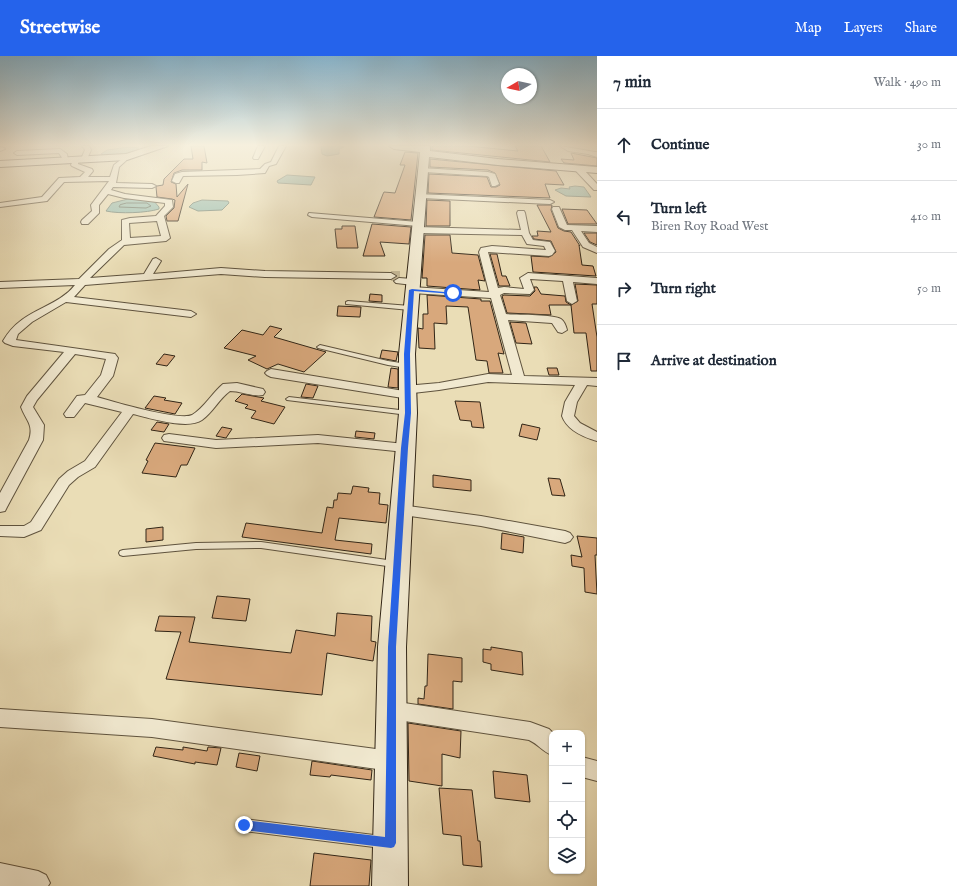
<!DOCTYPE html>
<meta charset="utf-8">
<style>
:root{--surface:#fff;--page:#f2f2f3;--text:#1f2937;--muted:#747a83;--line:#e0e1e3;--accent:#2563eb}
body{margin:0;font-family:"IM FELL English",serif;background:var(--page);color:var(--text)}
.controls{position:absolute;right:12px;bottom:12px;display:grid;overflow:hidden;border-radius:8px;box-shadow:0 1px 3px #0004}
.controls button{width:36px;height:36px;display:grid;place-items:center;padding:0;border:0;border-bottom:1px solid var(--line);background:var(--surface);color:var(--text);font:20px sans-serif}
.compass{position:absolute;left:501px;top:12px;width:36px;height:36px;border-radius:50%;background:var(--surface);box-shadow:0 1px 3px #0004;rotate:261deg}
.stop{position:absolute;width:12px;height:12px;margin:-9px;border:3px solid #2563eb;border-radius:50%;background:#fff}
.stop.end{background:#2563eb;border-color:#fff;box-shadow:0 1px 4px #0008}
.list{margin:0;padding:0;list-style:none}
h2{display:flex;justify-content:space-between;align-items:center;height:52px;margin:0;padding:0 16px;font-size:17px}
h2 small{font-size:13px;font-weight:400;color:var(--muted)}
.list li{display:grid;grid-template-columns:26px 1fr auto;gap:12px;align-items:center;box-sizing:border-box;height:72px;padding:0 16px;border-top:1px solid var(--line)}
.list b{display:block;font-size:15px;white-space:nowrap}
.list p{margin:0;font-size:13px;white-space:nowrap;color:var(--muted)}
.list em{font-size:13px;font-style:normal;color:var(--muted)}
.icon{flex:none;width:22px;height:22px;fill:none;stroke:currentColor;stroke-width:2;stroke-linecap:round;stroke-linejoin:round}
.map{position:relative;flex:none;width:597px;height:830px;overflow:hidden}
header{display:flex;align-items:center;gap:24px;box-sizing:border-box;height:56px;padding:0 20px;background:var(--accent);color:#fff}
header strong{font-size:19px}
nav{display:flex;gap:22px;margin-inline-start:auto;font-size:14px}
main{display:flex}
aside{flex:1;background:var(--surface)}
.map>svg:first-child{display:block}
.water{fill:#98bcae;stroke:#6f8071}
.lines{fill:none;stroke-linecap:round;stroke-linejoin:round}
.shore{stroke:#647062;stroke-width:1}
.building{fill:#d8a87c;stroke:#312516}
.street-tunnel{stroke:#c5b896;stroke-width:10;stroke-dasharray:10 5;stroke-linecap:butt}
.lane-casing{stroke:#5f533e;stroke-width:2}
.street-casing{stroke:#5f533e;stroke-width:2}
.secondary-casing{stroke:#312516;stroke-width:2}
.lane{fill:#f1e9d0;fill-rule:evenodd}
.street{fill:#f1e9d0;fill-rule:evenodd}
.secondary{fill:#f1e9d0;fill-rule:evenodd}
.route{fill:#2563eb}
</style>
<header>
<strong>Streetwise</strong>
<nav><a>Map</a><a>Layers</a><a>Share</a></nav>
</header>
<main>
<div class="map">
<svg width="597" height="830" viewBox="0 0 597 830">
<rect width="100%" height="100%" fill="#eaddb6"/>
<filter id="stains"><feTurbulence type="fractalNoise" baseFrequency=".005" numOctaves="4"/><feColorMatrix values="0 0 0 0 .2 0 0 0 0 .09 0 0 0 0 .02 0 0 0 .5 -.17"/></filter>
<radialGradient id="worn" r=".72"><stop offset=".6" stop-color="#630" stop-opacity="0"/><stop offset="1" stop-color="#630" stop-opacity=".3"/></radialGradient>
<g class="water">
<path d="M321,90H342L344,91L339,93V98L327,100L322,98Z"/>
<path d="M129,91L139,92V93L134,98L105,100L101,98L107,94Z"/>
<path d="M287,119L315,121L311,129L278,127L277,125Z"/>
<path d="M575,130L584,131L591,141L566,140L555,134L561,132L570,133L569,131Z"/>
<path d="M128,143L153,144L159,151V153C147,157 119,158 106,155L112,147Z"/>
<path d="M202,144L228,145L229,147L222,154L198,155L189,151L193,147Z"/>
</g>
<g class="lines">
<path class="shore" d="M127,147H147L151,150L146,152L119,151L120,149Z"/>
</g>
<g class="building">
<path d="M191,90H204L207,107L202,106V114H182L174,117L171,126L176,128L177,141L188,128L178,165H167L166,160L174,152L175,144L172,143L157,141L156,131L157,130L163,129L164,123L184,103H193Z"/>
<path d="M432,90H468L518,95L515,90H541L550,106L432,94Z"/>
<path d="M405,96L418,97L411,164L374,161L383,138L384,136L395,137L405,109H400Z"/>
<path d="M571,97L597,102V110L564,107L561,103L574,104Z"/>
<path d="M430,103L556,115L564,129L545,128L550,142L428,137L429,118L487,121L491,131H496L500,129L495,117L488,114L430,111Z"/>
<path d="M427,144L450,145V170H426Z"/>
<path d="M537,149H552L551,154L558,172L564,175L571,176L580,190L579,189L582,209L593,210L596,220L533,216L531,200L549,201L556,196L551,185L534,183L532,180H538L537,175L551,176Z"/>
<path d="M562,153L587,154L597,168H568Z"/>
<path d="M372,168L411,171L409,188L380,186L385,200H363Z"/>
<path d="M342,170H355L358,192H337L335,173H342Z"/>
<path d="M584,177H597V189L590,186Z"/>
<path d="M425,179H450L452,197L478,199L485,225L478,224L480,234L427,230V222H422Z"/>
<path d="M490,198H497L502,220H506L510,230H499Z"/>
<path d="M575,228L597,229V248H592L597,281V315H591L586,277H574L571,249L578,245Z"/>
<path d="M534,231H537L541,238L565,240L566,246L571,249H549L551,259L507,257L502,240L504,239L530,240L535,235Z"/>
<path d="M370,238L382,239V246L369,245Z"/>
<path d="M427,239L481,243V245H490L504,298L498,297L503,317H489L487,305L476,304L468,251L446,250L447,268L434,267L435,293L419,292L418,272L423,273V258H428Z"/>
<path d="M338,250L361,251L360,261L337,260Z"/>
<path d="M510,266L526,267L532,288L516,287Z"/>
<path d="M270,270L282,273L274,281L326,296L304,316L278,308L267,313L248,304L256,300L224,292L242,274L263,279Z"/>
<path d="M382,294L398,296L396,305L380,302Z"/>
<path d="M164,298L175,300L167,310L156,308Z"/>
<path d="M391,312L398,313V332L388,331Z"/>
<path d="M547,312H557L559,319H549Z"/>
<path d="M306,328L318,330L313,342L301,341Z"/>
<path d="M242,338L264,342L261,345L285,351L274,368L251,362L256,355L245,352L248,349L235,345Z"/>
<path d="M154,340L166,342L164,344L182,347L175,358L145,352Z"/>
<path d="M455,345L480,346L484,372L472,371L471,365L460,364Z"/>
<path d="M157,366L169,368L164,376L151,374Z"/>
<path d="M522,368L540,372L537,384L519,380Z"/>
<path d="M222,371L232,373L226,382L216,380Z"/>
<path d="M356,375L375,377L374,383L355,381Z"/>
<path d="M155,387L195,392L187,409H181L176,421L142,417L148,405L146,404Z"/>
<path d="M433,419L471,424V435L433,431Z"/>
<path d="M548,422L560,423L565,440L552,439Z"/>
<path d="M353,430L369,432L368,436L380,437L379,448L388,449L386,467L339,462L335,484L372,488L371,498L242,481L246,467L322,477L327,451L333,452L334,444H337L338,437L351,438Z"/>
<path d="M163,471V484L146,486V473Z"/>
<path d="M502,477L524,481L523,497L501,493Z"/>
<path d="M577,480L597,482V499H595L597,538L585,536L584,512L572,510L571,499L582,501Z"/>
<path d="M217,540L250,543L246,565L212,562Z"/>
<path d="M337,557L372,560L371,585L376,586L373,605L327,597L322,639L166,623L181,576L155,575L159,560L195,561L189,586L291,597L296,574L335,580Z"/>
<path d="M491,591L522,596L523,619L491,614V608L483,606V593L491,594Z"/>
<path d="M428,598L462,602V626L453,625V653L418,648V642L424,643L425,630H427Z"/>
<path d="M408,667L461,675L460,702L442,698V730L409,725Z"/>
<path d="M156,691L183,694V691L207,695L208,691L221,692L217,709L195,706V708L153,700Z"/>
<path d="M239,697L260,700L257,715L236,711Z"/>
<path d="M312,705L372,714L371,724L331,719L330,721L310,719Z"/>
<path d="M493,715L527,719L530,746L495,742Z"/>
<path d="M439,732L472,734L478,785H480L482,811L463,809L461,780L443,778Z"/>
<path d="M314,797L371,804L369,830H310Z"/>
</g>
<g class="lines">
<path class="street-tunnel" d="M391,220H400"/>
<g class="lane-casing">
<g id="lane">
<path d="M348,245L410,250L413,252L410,254L346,248V246Z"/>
<path d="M320,289L388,305L407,308L410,310L407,312L388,309L318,292L317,291Z"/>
<path d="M289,341L408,355L411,357L408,359L287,344L286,343Z"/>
<path d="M261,486L394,505L397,506L398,508L397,510L394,511L261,492L196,493L123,500L120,499L119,497L120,495L123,494L196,487Z"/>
<path d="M244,763L382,780L386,782L388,786L386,790L382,792L244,775L240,773L238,769L240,765Z"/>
</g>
</g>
<g class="street-casing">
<g id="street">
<path d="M82,90H89L91,94L87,103L84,105L81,103L85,94Z"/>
<path d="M258,90H265L258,103H254L253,102Z"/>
<path d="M279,90H286L276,108L269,110L265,117L237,119L183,120L179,127H176L172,125L175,118L182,116L260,113L265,108L271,106Z"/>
<path d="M560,90L595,96H597V101L588,98L568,95Z"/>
<path d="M0,91L4,92L5,93L0,95Z"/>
<path d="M60,93L67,98L68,105H64L59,97L17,99L14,97L17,95Z"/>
<path d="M127,99L130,101L119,111L116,127L152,128L156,130L152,132L113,131L111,134L125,138L172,144L173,151L164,160L170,182L166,185L124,189L90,222L144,218L153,203L156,202L161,205L153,218L221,212L265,215L391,217L396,220L391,223L265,221L221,218L85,229L74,241L191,255L196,258L191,261L66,246L32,266L18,278L16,284L115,298L118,302L113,320L97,341C113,346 180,365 192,359C204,352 212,337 223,328L237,327L263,333L265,336L263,339C253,341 241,335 230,335C219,343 213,356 202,364C188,374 149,362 133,358L95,411L78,421L69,429L41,474L24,481L0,480V470H24L31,466L59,423L68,415L85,405L122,356L85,347L74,361H66L64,358L77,340L85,339L101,319L106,303L75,298L37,344L33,351L44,369L43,384L7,451L5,455L0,456V437L29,384C34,368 26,365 21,351L27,340L64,296L13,290L5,287L3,285C23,251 55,254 75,229L0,232V226L79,223L109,193L122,184V164L130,162L156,160L165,150V147L124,142L108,138L99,149V157L88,168H82L81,166L82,164L92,155L91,149L109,125L64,126L47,145L0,151V147L42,141L59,122L80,121L85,116L72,110L71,109L74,102L79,103L78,108L92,113L93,115L88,121H110L114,109ZM157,165L161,180L130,182L129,167Z"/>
<path d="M421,112L488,116L495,118L499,128L495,130H492L489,121L487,120L424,116L420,114Z"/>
<path d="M582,112H585V115L597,128V134H594L576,115Z"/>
<path d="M418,138L550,144L554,146L550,148L421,142L417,140Z"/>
<path d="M553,151H559L567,169L597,170V176L581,175L589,187L597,191V197L583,191L572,174H565L559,171L552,153Z"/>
<path d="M518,155H524L525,157L529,177L533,184L550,186L555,195L552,199L549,200L488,196L498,232L504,231L524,233L520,222L528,217L597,222V228L573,226L577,245L572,248L567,245L563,225L530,223L534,234L530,238L504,237L500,239L506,258C516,259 553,258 561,263C564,265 566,270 567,274L562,277L558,276L552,267L508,264L524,320L597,322V330L587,329L577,346L574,360L580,367L597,376V385C583,381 567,374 562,360L565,346L575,329L488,326L439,334L413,337L415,339L413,342L409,343L271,321L267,319L265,317L267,315L271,313L404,335L403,333L405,330L439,327L488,318L512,319L491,242L412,237L407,234L412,231L489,236L479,196L481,192L492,190L546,194L544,190L527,188L522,179L418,177L414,174L418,171L521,174L517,157Z"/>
<path d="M309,157L418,166L422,168L418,170L312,161L308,159Z"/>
<path d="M399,222L413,223L418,226L413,229L396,227L394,225Z"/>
<path d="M169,378L216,384L318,379L405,388L410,389L412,392L410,395L405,396L318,387L216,392L164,385L162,382L164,379Z"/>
<path d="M401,449L481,460L565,475L570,477L573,481L570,485L565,487L481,470L396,458L394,454L396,450Z"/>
<path d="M391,645L530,666L549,673L553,677L552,699C543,696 538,688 529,684L391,663L384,660L381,654L384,648Z"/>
<path d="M0,653L152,663L391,695L398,698L401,705L398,712L391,715L152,681L0,671Z"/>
<path d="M582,701L597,705V725L582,721Z"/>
<path d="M0,807L38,815L46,819L50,827L48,830H0Z"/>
</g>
</g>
<g class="secondary-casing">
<g id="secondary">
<path d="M151,90H168L127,104L0,111V105L126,98Z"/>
<path d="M389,90H430V95L498,103L597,111V117L498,109L429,101L415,298L417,357L406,591L408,830H372L378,591L399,357V298L420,96L394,93Z"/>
</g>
</g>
<use href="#lane" class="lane"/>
<use href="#street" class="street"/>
<use href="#secondary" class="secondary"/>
</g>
<linearGradient id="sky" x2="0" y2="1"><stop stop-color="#88b7d1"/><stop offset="0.43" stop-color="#f6f0de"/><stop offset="1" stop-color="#f6f0de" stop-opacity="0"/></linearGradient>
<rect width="597" height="207" fill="url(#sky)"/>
<path class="route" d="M412,233L455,237L453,238L414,235L410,298L411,357L408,392L396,591V787L394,791L391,792L244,774L241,773L239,769L241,765L244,764L385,781L388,591L401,392L405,357L404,298L409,234Z"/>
<rect width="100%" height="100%" filter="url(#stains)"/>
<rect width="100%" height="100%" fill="url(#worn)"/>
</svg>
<div class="controls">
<button>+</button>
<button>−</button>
<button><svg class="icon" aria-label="locate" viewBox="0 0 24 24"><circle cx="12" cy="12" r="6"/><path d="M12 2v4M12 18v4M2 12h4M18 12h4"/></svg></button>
<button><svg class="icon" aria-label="layers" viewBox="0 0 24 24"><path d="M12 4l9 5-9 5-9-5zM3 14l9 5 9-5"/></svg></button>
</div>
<svg class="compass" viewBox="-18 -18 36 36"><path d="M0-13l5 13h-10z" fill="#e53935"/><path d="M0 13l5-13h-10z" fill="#747a83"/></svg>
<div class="stop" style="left:453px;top:237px"></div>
<div class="stop end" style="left:244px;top:769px"></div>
</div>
<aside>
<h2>7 min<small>Walk · 490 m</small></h2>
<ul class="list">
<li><svg class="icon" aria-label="ahead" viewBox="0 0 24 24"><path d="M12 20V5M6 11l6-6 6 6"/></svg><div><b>Continue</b></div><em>30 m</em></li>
<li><svg class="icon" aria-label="left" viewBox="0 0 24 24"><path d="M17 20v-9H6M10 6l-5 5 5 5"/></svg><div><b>Turn left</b><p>Biren Roy Road West</p></div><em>410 m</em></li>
<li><svg class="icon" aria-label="right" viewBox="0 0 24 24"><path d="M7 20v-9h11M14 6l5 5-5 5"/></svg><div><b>Turn right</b></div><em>50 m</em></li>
<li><svg class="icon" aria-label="arrive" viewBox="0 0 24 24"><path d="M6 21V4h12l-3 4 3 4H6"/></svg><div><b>Arrive at destination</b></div></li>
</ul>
</aside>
</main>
